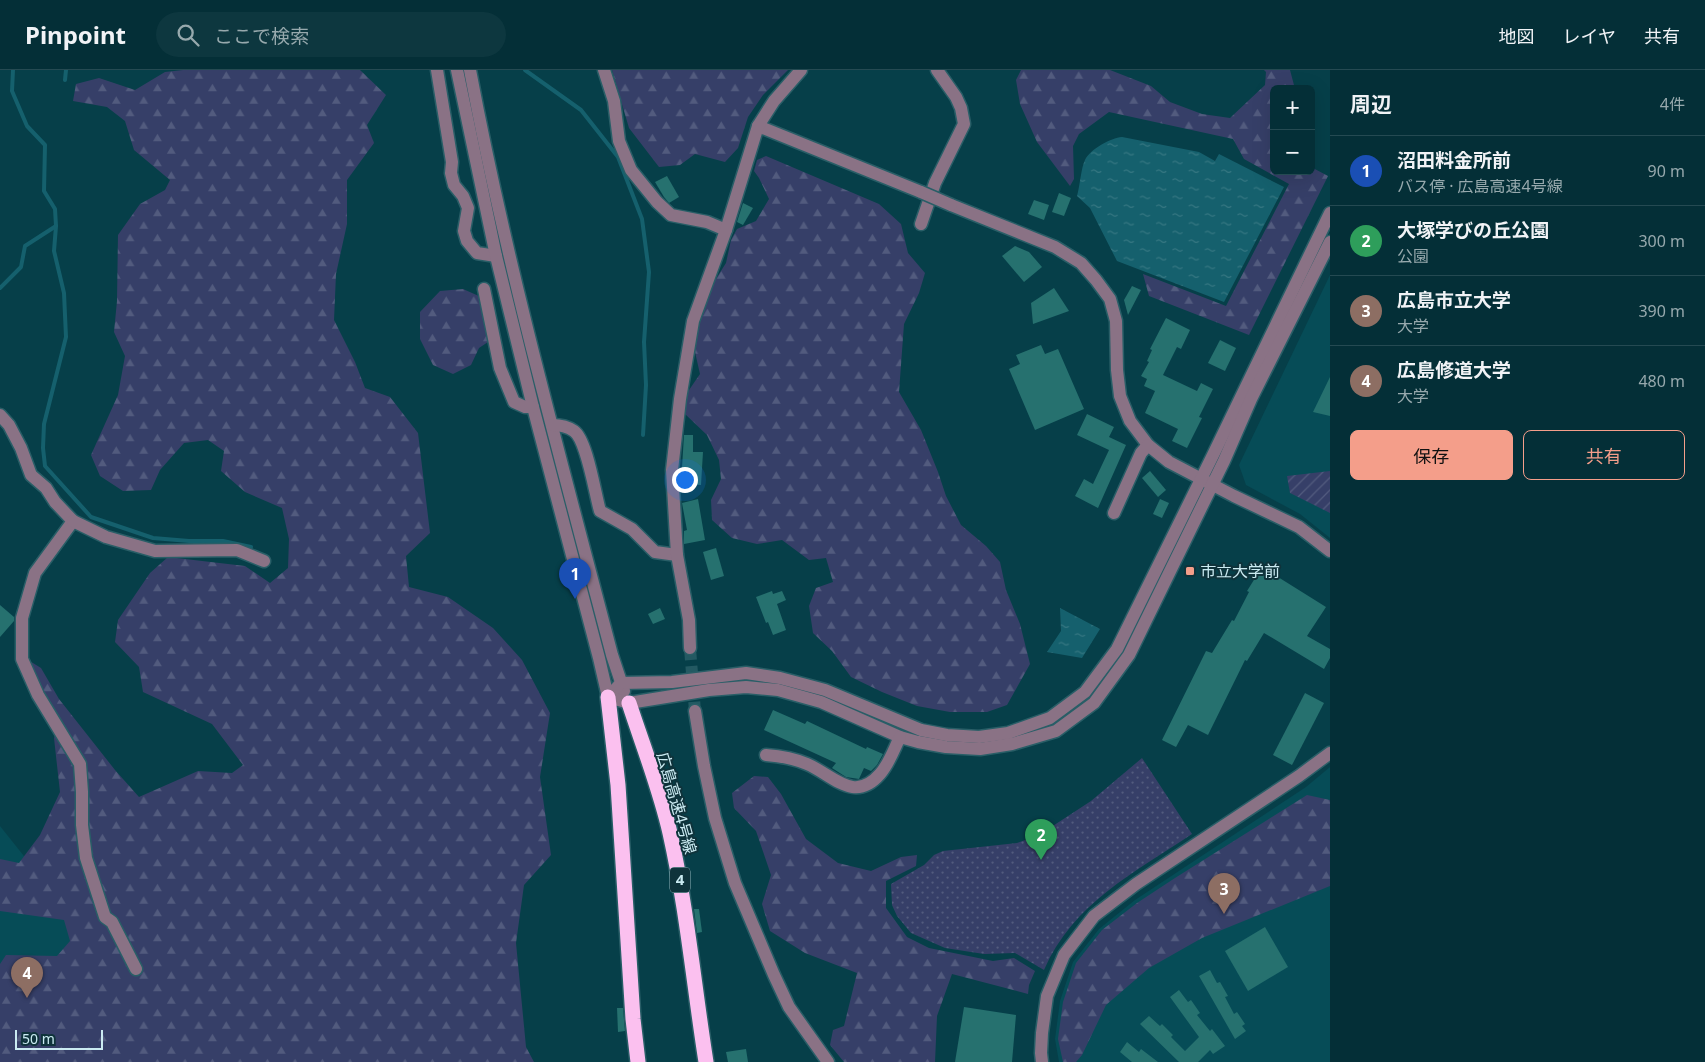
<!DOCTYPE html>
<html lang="ja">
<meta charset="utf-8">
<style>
:root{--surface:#042f37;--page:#0d373f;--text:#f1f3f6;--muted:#97a9ad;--line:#254a52;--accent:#f49e8a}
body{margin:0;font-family:"Noto Sans","Noto Sans JP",sans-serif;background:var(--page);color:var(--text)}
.controls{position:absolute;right:15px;top:15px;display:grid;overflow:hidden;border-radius:8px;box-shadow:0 5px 20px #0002}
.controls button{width:45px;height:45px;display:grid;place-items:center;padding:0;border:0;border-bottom:1px solid var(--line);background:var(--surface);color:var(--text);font:25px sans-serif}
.scale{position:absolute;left:15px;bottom:12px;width:88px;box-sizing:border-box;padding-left:5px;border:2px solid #caeaf1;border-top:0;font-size:14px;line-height:18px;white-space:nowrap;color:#caeaf1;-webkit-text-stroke:4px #0f333b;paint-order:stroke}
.you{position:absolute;left:684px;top:409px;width:18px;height:18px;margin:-12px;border:4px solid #fff;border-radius:50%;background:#1a73e8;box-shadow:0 0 0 8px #1a73e833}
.badge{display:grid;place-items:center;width:32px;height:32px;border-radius:50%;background:var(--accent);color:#fff;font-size:16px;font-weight:700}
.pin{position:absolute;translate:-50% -41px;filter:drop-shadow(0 1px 2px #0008)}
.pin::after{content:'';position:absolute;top:26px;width:18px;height:15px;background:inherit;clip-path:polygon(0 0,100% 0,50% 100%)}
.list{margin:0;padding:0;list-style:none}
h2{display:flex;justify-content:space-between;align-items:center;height:65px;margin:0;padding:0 20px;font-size:21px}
h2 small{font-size:16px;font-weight:400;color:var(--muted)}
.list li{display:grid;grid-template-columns:32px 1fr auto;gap:15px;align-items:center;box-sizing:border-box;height:70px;padding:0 20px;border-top:1px solid var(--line)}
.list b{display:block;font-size:19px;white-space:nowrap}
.list p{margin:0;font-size:16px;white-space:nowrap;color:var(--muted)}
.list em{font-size:16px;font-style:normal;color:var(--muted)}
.actions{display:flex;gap:10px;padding:15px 20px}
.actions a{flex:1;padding:11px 0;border:1px solid var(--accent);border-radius:8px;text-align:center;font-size:18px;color:var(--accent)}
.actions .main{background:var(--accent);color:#111}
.icon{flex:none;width:28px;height:28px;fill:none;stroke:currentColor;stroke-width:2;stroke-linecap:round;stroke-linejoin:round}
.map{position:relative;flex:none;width:1330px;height:992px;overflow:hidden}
header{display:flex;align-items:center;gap:30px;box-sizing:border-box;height:70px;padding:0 25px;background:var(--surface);border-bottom:1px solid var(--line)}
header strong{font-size:24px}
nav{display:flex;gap:28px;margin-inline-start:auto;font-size:18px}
.search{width:350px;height:45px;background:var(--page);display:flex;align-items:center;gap:12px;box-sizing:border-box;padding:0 18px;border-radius:28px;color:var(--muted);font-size:19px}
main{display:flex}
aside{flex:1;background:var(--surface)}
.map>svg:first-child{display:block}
.built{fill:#064c57}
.forest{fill:url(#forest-firs)}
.park{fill:url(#park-dots)}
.garden{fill:url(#garden-furrows)}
.water{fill:url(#water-ripples)}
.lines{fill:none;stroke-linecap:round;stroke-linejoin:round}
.stream{stroke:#15606d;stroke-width:4}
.building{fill:#26716f}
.minor-tunnel{stroke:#235962;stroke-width:12;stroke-dasharray:12 6;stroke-linecap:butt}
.minor-casing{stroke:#295e67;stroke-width:15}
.highway-casing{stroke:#295e67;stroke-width:18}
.minor{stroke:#8a7285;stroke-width:12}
.highway{stroke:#fbc0ef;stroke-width:15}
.minor-bridge-casing{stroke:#295e67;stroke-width:15;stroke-linecap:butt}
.minor-bridge{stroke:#8a7285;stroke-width:12}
.poi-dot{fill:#f49e8a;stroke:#0f333b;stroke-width:2}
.labels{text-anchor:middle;stroke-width:4;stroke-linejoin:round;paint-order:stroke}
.shield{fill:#0f333b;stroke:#92b3ba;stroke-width:1}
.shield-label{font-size:15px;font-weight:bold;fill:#caeaf1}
.poi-label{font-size:16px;fill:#caeaf1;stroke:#0f333b;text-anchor:start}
.street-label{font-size:16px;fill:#caeaf1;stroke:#0f333b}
</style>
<header>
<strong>Pinpoint</strong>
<div class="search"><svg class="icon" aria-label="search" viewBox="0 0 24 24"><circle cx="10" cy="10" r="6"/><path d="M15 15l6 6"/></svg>ここで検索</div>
<nav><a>地図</a><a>レイヤ</a><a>共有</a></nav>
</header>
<main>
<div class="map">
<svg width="1330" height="992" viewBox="0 0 1330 992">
<defs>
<pattern id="forest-firs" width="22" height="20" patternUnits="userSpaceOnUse" patternTransform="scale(1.25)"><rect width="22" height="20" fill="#363f68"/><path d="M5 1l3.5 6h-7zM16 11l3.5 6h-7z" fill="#525b7e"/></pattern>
<pattern id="park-dots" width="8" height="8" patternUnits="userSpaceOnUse" patternTransform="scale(1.25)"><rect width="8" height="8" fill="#363f68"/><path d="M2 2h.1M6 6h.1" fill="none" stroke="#525b7e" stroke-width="1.8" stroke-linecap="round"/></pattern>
<pattern id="garden-furrows" width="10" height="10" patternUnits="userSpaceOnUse" patternTransform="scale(1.25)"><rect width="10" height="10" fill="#363f68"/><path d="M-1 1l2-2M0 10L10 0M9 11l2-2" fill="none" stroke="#525b7e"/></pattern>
<pattern id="water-ripples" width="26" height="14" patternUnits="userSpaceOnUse" patternTransform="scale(1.25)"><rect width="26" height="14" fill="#15606d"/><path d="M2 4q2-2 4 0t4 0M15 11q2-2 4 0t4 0" fill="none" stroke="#367782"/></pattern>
</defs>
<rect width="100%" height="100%" fill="#063f49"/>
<g class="built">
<path d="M1330,205V468L1300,444L1246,415L1239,395Z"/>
<path d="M1330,697V992H1059L1055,969L1060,931L1073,892L1099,859L1135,830L1306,717Z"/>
<path d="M0,756L86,864L0,992Z"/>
</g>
<g class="forest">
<path d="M183,0H360L386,25L367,55L374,73L347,110V154L336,204L334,250L355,292L365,318L390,327L418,363L430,463L406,486L409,517L448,527L493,558L522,590L550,643L540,707L551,785L524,815L516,873L526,977L534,992H0V894L6,885L57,886L70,871L64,850L0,841V789L19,793L40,765L60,722L54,668L58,655L28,590L41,598L59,629L115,700L139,727L198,701L232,703L243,695L212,654L143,622L139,597L115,572L118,550L150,503L168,487L245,496L270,513L288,498L289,469L282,438L245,422L221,401L224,381L208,370L184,373L160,400L151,420L123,421L100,406L91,385L118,325L125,286L114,262L117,231L118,165L140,134L165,120L170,110L134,80L125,51L107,37L73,31L76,14L99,8L135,20L165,2Z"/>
<path d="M612,0H788L763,25L748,47L738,78L725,92L695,84L680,95L659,97L629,58Z"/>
<path d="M1021,0H1110L1151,16L1170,32L1202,44L1230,48L1265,15L1266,2L1264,0H1290L1295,19H1274V101H1311V97L1328,106L1249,265L1149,226L1143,204L1226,236L1289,114L1244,89L1233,69L1109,42L1079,64L1073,76L1074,109L1070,116L1037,72L1020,34L1016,10Z"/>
<path d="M766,86L879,134L901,154L908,183L925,203L919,223L904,254L899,322L921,360L938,402L946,426L961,455L986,476L1000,492L1006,520L1020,554L1030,594L1007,635L987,642H950L917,636L882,622L851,607L832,581L813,563L809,536L816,518L833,512L826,488L809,490L782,470L757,474L732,468L712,450L711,430L721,409L719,390L707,365L685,344L687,323L700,304L695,282L698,253L712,215L726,193L731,170L737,159L756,151L769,129L759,108L754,101L757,90Z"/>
<path d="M463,219L481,227L491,270L479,278L471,295L453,304L433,295L420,269V242L440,221Z"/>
<path d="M754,706L768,707L781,724L806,769L838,793L871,801L901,787L917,785L916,796L886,811V838L907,867L929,878L993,891L1014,888L1035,901L1029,915L1028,924L952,904L937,946L935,992H844L830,975L833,960L844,956L857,903L805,883L770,861L762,834L771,805L756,761L734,738L732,723Z"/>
<path d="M1307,725L1330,730V816L1202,868L1149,898L1106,935L1082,985L1076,992H1063L1058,969L1063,932L1076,893L1102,860L1137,833L1175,808Z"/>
</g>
<path class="park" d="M1142,688L1192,764C1134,803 1073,833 1044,900L1015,883L984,884L945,878L911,863L897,846L892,835L891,814L924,795L934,785L943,781L1017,773L1039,765L1091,731Z"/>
<path class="garden" d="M1330,401V443L1290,423L1287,406Z"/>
<g class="water">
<path d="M1122,67L1199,82L1215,91L1219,84L1284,117L1224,232L1117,191L1090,138L1077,126C1080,116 1081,98 1085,90C1090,79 1111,68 1122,67Z"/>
<path d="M1060,538L1100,559L1082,588L1047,582L1061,561Z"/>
</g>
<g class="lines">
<g class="stream">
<path d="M525,0L581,40L618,87L642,149L649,202L644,272L646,315L643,365"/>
<path d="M65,10L66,0"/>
<path d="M56,156L54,181L64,223L66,267L44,354L43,378L45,396L91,447L153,468L189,471H223L251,477"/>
<path d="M0,218L21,197L25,176L56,156L55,139L44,121L45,75L27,56L12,21L13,0"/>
</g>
</g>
<g class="building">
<path d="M667,106L679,127L669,133L664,127L655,112Z"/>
<path d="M1059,123L1071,128L1064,146L1052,142Z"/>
<path d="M1034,130L1049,135L1044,150L1028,144Z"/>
<path d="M743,133L753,138L743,155L737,152Z"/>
<path d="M1015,176L1029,182L1042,197L1024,212L1002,186Z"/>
<path d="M1132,216L1141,220L1128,245L1124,230Z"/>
<path d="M1054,218L1069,241L1033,254L1031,233Z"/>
<path d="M1166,248L1190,260L1181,279L1177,277L1163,305L1197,321L1201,313L1213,319L1199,347L1202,348L1187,378L1172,371L1178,359L1145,343L1155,321L1144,316L1147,309L1141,306L1149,292L1147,291L1152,280L1150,279Z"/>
<path d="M1220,270L1236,278L1225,301L1208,293Z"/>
<path d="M1041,275L1045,284L1058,279L1084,339L1035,360L1009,299L1020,294L1016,285Z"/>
<path d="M1330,307V346L1313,342Z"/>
<path d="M1087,344L1114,357L1109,367L1126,375L1098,438L1075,426L1084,409L1093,414L1109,380L1077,365Z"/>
<path d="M684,365H693V382H703L701,415L681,414Z"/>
<path d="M1150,401L1166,420L1158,427L1142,408Z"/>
<path d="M698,429L705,470L684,474V461L687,460L682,433Z"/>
<path d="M1160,429L1169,433L1162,448L1153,444Z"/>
<path d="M716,478L724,506L711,510L703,482Z"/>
<path d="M1262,497L1326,537L1307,566L1330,579V588L1324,599L1264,563L1247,591L1245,590L1208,665L1188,655L1176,677L1162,670L1206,581L1212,583L1232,550L1234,551L1249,522L1247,521Z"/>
<path d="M772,521L773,524L782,521L786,530L777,534L786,560L773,565L768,552L766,553L756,527Z"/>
<path d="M0,535L14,547V551L0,567Z"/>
<path d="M660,538L665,549L653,554L648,544Z"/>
<path d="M1305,623L1324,633L1292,695L1273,685Z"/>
<path d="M773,640L805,654L807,651L866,679L867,677L883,684L877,695L871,701L864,698L859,709L846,707L832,698L836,693L764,660Z"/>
<path d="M694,839H699L702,862L697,863Z"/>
<path d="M1265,857L1288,897L1248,921L1225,881Z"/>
<path d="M1210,900L1217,913L1220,912L1228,926L1225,927L1234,944L1237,942L1245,954L1242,956L1246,961L1235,969L1199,906Z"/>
<path d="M1179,920L1188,932L1191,930L1200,943L1197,945L1210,961L1212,959L1225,976L1213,984L1210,980L1198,992H1179L1140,954L1149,946L1160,956L1162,954L1173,965L1171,967L1185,981L1199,967L1170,927Z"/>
<path d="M964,937L1016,945L1012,992H955Z"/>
<path d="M617,938H623L625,961L618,962Z"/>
<path d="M1127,972L1139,982L1141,979L1158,992H1132L1120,982Z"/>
<path d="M746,979L748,992H728L726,982Z"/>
</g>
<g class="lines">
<path class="minor-tunnel" d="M690,578L695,641"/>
<g class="minor-casing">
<g id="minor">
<path d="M437,0L452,92L451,103L454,115L463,126L468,138L464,161L467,171L477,183L496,186"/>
<path d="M457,0L496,186L533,337L599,588L608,627"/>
<path d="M470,0C507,197 561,390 612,585L624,621"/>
<path d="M604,0L614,31L619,71L631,100L657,132L671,145L707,152L726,160"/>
<path d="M758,56L921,122"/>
<path d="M951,135L1055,177L1081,193L1096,210L1110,229L1116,251L1117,300L1120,326L1130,351L1148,375L1169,392L1234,426L1299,457L1330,481"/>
<path d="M921,154L935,113L964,54L961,38L956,27L937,0"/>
<path d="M484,219L500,298L514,332L525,337H533"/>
<path d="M0,345L9,355L21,378L31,405L46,418L55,432L73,451L35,503L22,548V589L38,625L80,694L82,722V755L86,788L105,847L112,852L136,899"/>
<path d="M552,355C561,355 567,356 574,361C587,370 595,424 600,441L632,459L655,482L677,485"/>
<path d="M1114,443L1141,383L1148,375"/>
<path d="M73,451L106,467L155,481L237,480L264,491"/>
<path d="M690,578L689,550L677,485L672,400L680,329L693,251L726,160L758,56L774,31L801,0"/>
<path d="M608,627L621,613L672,612L746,603L780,608L825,620L921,660L947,665L979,667L1008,663L1050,648L1085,622L1117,579L1213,385L1330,143"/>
<path d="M608,627L629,633L709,620L746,617L778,620L821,632L900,667L918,672L946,677L980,679L1012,674L1056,661L1094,633L1129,585L1224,391L1251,329L1330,172"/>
<path d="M695,641L704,696L715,748L735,813L774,905L789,937L828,992"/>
<path d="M766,685C780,686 793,688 807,694C833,705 854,734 880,704C889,694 894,679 900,667"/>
<path d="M1042,992L1041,983L1042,963L1047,926L1064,885L1094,846L1136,814L1299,706L1330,683"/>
</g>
</g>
<g class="highway-casing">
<g id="highway">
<path d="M608,627L618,715L633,949L638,992"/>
<path d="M629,633C643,676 660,719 670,763C687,839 694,916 706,992"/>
</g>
</g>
<use href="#minor" class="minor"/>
<use href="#highway" class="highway"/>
<g class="minor-bridge-casing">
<path id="minor-bridge" d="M921,122L951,135"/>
</g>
<use href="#minor-bridge" class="minor-bridge"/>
</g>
<rect class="poi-dot" x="1185" y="496" width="10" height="10" rx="2.5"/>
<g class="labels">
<rect class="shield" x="670" y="797.5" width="20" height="25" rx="4"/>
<g class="shield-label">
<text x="680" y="815">4</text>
</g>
<g class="poi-label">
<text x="1200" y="507">市立大学前</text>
</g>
<g class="street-label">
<text transform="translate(677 733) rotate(74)" y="6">広島高速4号線</text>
</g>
</g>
</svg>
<div class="controls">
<button>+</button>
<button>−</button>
</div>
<div class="scale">50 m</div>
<div class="you"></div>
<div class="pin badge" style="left:575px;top:529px;background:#1a4fb4">1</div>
<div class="pin badge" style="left:1041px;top:790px;background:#2e9e5b">2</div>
<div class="pin badge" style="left:1224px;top:844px;background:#8d6e63">3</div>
<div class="pin badge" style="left:27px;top:928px;background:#8d6e63">4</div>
</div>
<aside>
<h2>周辺<small>4件</small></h2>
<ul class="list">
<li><span class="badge" style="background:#1a4fb4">1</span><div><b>沼田料金所前</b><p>バス停 · 広島高速4号線</p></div><em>90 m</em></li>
<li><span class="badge" style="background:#2e9e5b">2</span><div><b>大塚学びの丘公園</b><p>公園</p></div><em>300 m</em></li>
<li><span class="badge" style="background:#8d6e63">3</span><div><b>広島市立大学</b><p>大学</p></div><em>390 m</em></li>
<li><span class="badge" style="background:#8d6e63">4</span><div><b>広島修道大学</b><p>大学</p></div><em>480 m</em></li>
</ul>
<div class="actions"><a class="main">保存</a><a>共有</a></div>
</aside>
</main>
